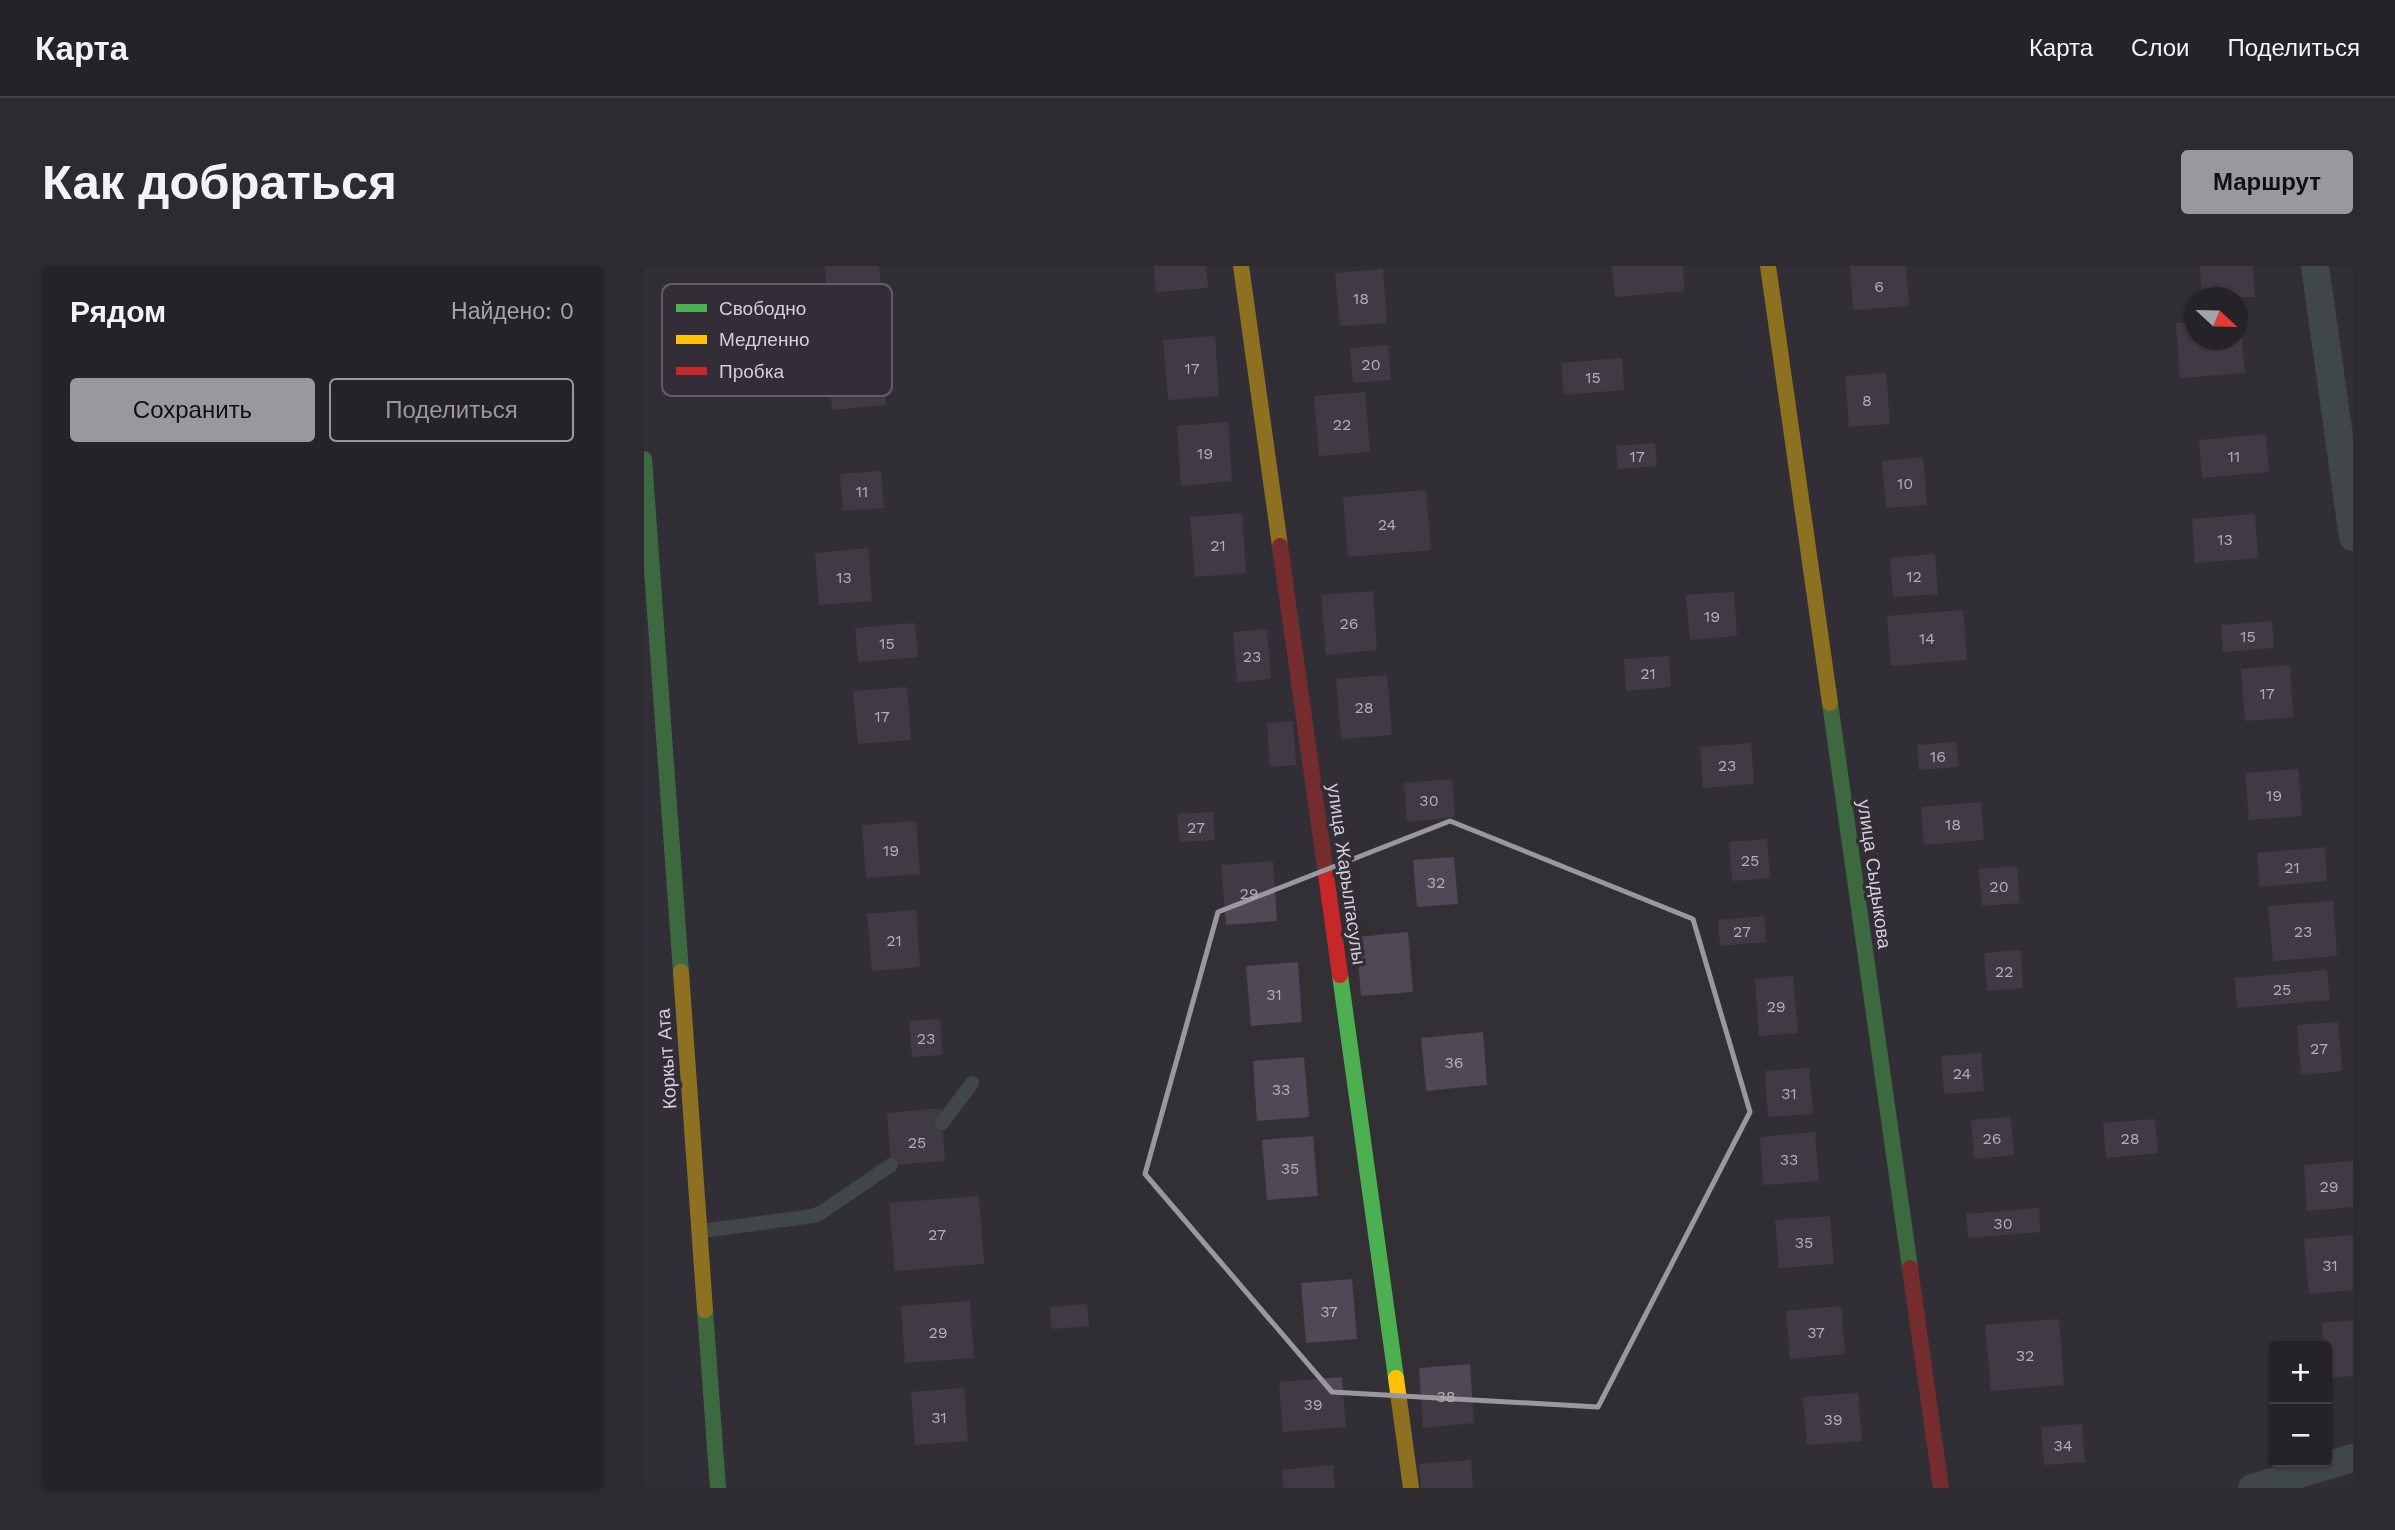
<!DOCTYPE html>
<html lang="ru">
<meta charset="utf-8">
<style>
:root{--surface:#262328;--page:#2e2b30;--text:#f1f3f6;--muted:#a4a4a8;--line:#424045;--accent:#9b979e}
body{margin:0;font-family:"Work Sans",sans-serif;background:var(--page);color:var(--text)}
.controls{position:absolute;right:21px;bottom:21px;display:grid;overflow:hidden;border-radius:7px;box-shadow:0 2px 5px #0004}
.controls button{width:63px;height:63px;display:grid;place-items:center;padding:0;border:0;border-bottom:2px solid var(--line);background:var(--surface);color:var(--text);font:35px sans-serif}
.compass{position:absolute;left:1541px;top:21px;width:63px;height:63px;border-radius:50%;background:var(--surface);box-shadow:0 2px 5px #0004;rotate:112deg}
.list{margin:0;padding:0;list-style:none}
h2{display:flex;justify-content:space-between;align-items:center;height:91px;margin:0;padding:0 28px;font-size:30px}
h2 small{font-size:23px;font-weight:400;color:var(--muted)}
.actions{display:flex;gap:14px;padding:21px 28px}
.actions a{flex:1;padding:16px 0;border:2px solid var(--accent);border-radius:7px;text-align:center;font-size:24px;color:var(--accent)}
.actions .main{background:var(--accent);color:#111}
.map{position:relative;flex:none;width:1709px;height:1222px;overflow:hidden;border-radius:7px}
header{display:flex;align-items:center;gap:42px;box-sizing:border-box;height:98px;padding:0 35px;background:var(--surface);border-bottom:2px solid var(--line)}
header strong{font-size:33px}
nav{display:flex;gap:38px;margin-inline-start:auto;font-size:24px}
.intro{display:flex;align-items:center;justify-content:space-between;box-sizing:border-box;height:168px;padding:0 42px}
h1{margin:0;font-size:49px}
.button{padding:18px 32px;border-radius:7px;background:var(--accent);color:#111;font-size:24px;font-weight:700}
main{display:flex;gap:42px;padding:0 42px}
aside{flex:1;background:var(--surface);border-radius:7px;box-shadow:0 2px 5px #0004}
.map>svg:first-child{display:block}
.building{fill:#504857}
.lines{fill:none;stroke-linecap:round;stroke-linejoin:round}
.lane{stroke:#536561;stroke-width:14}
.street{stroke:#536561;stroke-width:28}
.fast{stroke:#4caf50;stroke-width:16}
.slow{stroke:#ffc107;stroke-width:16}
.jam{stroke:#c62828;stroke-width:16}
.marked{fill:none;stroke:#9b979e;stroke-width:5;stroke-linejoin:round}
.labels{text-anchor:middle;stroke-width:7;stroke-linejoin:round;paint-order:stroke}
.number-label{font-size:16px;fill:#b2adb6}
.street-label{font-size:19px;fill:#d3cfd6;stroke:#322d37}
.key{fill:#322d37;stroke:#625e67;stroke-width:2}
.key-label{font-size:19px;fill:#d3cfd6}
</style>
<header>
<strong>Карта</strong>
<nav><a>Карта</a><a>Слои</a><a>Поделиться</a></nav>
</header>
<div class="intro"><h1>Как добраться</h1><a class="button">Маршрут</a></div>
<main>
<aside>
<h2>Рядом<small>Найдено: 0</small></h2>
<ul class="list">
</ul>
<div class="actions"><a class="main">Сохранить</a><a>Поделиться</a></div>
</aside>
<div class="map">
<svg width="1709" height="1222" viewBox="0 0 1709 1222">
<rect width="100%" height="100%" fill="#322f35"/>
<g class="building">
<path d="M181,0H235L237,26L183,30Z"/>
<path d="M510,0H562L564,22L512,26Z"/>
<path d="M968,0H1039L1040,25L971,31Z"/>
<path d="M1206,0H1262L1265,40L1209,44Z"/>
<path d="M1556,0H1609L1611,31L1558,32Z"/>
<path d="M739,3L743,57L696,60L691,7Z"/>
<path d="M1594,52H1596L1601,107L1536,112L1532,57L1552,56V74H1594Z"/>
<path d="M571,70L575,130L524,134L519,74Z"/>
<path d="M237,79L242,139L188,144L183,83Z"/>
<path d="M744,79L747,114L709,117L706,82Z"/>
<path d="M978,92L980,124L920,129L917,97Z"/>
<path d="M1242,107L1246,158L1205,161L1201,110Z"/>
<path d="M721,126L726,186L675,190L670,130Z"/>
<path d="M584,156L588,215L537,220L533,160Z"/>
<path d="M1622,168L1625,206L1558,212L1555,174Z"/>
<path d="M1011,177L1013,200L974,203L972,180Z"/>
<path d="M1279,191L1283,239L1242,242L1238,195Z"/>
<path d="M237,205L240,242L199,245L196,208Z"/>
<path d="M782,224L787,284L704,291L699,231Z"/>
<path d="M598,247L602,307L551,311L546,251Z"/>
<path d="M1611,248L1614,292L1551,297L1548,253Z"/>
<path d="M224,282L228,335L175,339L171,287Z"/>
<path d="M1291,288L1294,328L1249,331L1246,292Z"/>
<path d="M729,325L733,384L682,389L677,329Z"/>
<path d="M1090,326L1093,370L1046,374L1042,329Z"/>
<path d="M1319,344L1323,394L1247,400L1243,350Z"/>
<path d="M1628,355L1630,382L1579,386L1577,359Z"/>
<path d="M271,357L274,391L214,396L211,362Z"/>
<path d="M623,363L627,413L593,416L589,366Z"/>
<path d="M1025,390L1027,421L982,425L980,393Z"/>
<path d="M1646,399L1649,451L1601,455L1597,403Z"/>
<path d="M743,409L748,469L697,473L692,413Z"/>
<path d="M263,421L267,474L214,478L209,425Z"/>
<path d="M649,455L652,499L626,501L623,457Z"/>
<path d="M1312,476L1315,501L1275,504L1273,479Z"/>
<path d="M1107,477L1110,518L1059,522L1056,481Z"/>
<path d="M1654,503L1658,550L1605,554L1601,507Z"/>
<path d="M808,513L811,551L763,556L760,517Z"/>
<path d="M1337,536L1340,574L1280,579L1277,541Z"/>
<path d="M569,546L571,574L536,576L533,548Z"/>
<path d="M272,555L276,608L222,612L218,559Z"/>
<path d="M1123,573L1126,612L1088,615L1085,576Z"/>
<path d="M1681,581L1683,615L1616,621L1613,587Z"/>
<path d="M810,591L814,638L773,641L769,594Z"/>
<path d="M629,595L633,655L582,659L577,599Z"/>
<path d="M1373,600L1376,637L1338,640L1335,603Z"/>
<path d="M1689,635L1693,690L1629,695L1624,640Z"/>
<path d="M272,644L276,701L228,705L223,648Z"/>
<path d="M1120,650L1122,676L1076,680L1074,654Z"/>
<path d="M764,666L769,726L717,730L712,671Z"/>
<path d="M1377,684L1379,722L1343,725L1340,687Z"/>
<path d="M654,696L658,756L607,760L602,700Z"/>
<path d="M1683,704L1686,734L1593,742L1591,712Z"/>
<path d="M1149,710L1154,767L1115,770L1111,713Z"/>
<path d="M296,753L298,789L268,791L265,755Z"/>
<path d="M1694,756L1698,805L1657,809L1653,759Z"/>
<path d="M839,766L843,819L782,825L777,772Z"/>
<path d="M1337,787L1340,825L1300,828L1297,790Z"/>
<path d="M660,791L665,851L613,855L609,795Z"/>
<path d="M1165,802L1169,848L1124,851L1121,805Z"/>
<path d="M297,842L301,895L247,899L243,847Z"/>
<path d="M1367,851L1370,889L1330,893L1327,854Z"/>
<path d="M1511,853L1514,887L1462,892L1459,857Z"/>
<path d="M1171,866L1175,915L1119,919L1116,871Z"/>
<path d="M669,870L674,930L623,934L618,874Z"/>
<path d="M1709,895V941L1663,945L1660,899Z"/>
<path d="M335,930L340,998L251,1005L245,937Z"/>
<path d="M1395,942L1396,966L1324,972L1322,948Z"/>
<path d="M1186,950L1190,998L1135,1002L1131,954Z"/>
<path d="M1709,969V1024L1665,1028L1660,973Z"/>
<path d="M708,1013L713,1073L662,1077L657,1017Z"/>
<path d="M326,1035L330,1092L261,1097L257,1040Z"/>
<path d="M443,1038L445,1060L408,1063L406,1041Z"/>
<path d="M1197,1040L1201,1088L1146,1093L1142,1045Z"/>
<path d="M1415,1053L1420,1119L1347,1125L1341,1059Z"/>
<path d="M1709,1054V1110L1683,1112V1080H1680L1678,1057Z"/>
<path d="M826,1098L830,1157L779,1162L775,1102Z"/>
<path d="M698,1111L702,1161L639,1166L635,1116Z"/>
<path d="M320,1122L324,1175L271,1179L267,1126Z"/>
<path d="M1214,1127L1218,1175L1163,1179L1159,1131Z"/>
<path d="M1438,1158L1441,1196L1400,1199L1397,1161Z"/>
<path d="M827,1194L829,1222H777L775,1198Z"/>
<path d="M689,1199L691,1222H640L638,1204Z"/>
</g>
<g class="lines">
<g class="lane">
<path d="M298,857L328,817"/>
<path d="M57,965L169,950L178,946L247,899"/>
</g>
<g class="street">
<path d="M1671,0L1709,271"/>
<path d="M1608,1222L1709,1192"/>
</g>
<g class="fast">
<path d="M0,193L37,706"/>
<path d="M1186,437L1266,1002"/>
<path d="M696,709L752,1112"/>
<path d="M61,1044L74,1222"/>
</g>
<g class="slow">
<path d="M597,0L636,280"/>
<path d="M1124,0L1186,437"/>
<path d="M37,706L61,1044"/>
<path d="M752,1112L767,1222"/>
</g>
<g class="jam">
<path d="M636,280L696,709"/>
<path d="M1266,1002L1297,1222"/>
</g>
</g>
<path d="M0 0H1709V1222H0ZM806,555L1049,653L1106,846L954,1141L688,1126L501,908L574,646Z" fill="#322f35" fill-opacity=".55" fill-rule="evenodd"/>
<path class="marked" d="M806,555L1049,653L1106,846L954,1141L688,1126L501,908L574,646Z"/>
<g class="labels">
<g class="number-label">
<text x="1235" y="26">6</text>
<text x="717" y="38">18</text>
<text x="727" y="104">20</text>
<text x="548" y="108">17</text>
<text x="949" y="117">15</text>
<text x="1223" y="140">8</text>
<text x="698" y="164">22</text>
<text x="561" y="193">19</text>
<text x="993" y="196">17</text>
<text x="1590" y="196">11</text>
<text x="1261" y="223">10</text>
<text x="218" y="231">11</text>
<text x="743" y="264">24</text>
<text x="1581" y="279">13</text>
<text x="574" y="285">21</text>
<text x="1270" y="316">12</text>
<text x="200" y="317">13</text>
<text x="1068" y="356">19</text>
<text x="705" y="363">26</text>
<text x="1604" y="376">15</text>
<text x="1283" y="378">14</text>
<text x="243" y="383">15</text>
<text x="608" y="396">23</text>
<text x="1004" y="413">21</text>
<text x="1623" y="433">17</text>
<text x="720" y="447">28</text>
<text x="238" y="456">17</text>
<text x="1294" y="496">16</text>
<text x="1083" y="505">23</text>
<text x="1630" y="535">19</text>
<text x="785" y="540">30</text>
<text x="1309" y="564">18</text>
<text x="552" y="567">27</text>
<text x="247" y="590">19</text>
<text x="1106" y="600">25</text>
<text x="1648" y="607">21</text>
<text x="792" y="622">32</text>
<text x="1355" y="626">20</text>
<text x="605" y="633">29</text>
<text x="1098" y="671">27</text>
<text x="1659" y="671">23</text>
<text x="250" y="680">21</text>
<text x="1360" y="711">22</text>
<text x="1638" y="729">25</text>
<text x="630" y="734">31</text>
<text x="1132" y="746">29</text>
<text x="282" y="778">23</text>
<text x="1675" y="788">27</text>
<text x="810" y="802">36</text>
<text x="1318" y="813">24</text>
<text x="637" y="829">33</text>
<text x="1145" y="833">31</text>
<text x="1348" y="878">26</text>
<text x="1486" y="878">28</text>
<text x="273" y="882">25</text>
<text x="1145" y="899">33</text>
<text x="646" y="908">35</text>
<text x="1685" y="926">29</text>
<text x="1359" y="963">30</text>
<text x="293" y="974">27</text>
<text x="1160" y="982">35</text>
<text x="1686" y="1005">31</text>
<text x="685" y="1051">37</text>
<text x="294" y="1072">29</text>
<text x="1172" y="1072">37</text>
<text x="1381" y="1095">32</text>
<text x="802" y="1136">38</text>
<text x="669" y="1144">39</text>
<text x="295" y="1157">31</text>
<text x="1189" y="1159">39</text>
<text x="1419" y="1185">34</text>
</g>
<g class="street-label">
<text transform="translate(703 608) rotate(82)" y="7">улица Жарылгасулы</text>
<text transform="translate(1231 608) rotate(82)" y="7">улица Сыдыкова</text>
<text transform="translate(22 793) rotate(-94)" y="7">Коркыт Ата</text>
</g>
</g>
<rect x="18" y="18" width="230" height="112" rx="10" class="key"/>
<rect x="32" y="38" width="31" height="8" fill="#4caf50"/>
<rect x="32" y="69" width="31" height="9" fill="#ffc107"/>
<rect x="32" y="101" width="31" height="8" fill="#c62828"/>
<g class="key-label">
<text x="75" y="49">Свободно</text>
<text x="75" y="80">Медленно</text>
<text x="75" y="112">Пробка</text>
</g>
</svg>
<div class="controls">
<button>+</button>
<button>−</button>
</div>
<svg class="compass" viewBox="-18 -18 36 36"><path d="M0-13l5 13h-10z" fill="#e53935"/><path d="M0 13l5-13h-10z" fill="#a4a4a8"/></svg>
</div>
</main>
